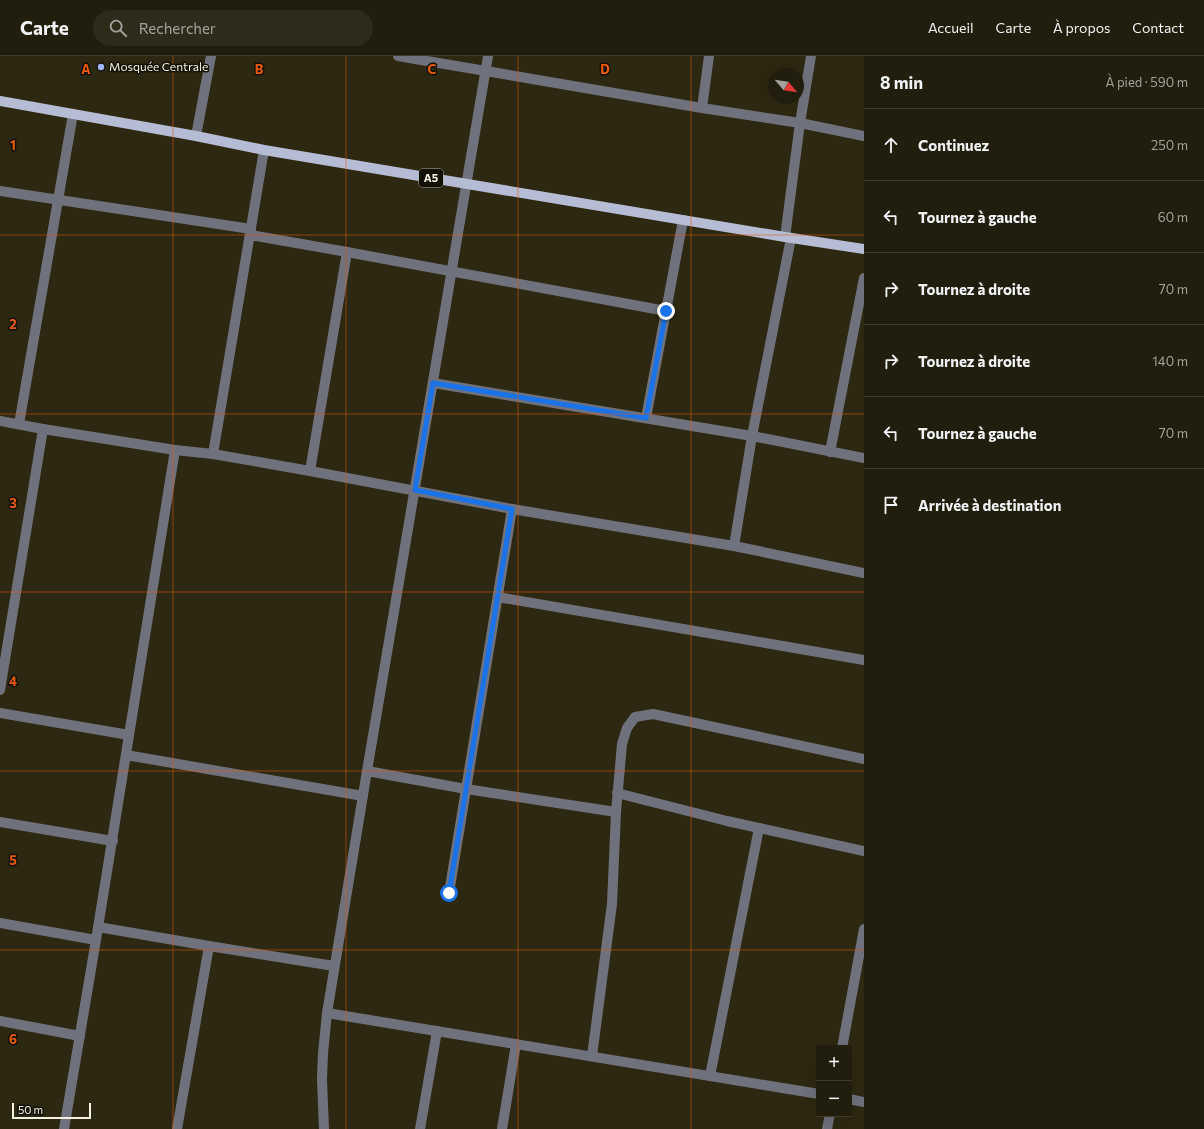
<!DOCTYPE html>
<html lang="fr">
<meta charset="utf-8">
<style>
:root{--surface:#221e0d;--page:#2e2b1b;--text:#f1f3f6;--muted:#a2a29d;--line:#3f3c2e}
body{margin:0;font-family:Commissioner,sans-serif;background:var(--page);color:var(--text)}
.controls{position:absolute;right:12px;bottom:12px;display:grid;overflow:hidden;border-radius:0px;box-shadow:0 4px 16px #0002}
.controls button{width:36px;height:36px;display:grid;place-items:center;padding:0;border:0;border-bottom:1px solid var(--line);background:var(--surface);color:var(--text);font:20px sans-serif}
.compass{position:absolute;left:768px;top:12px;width:36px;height:36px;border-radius:50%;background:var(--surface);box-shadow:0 4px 16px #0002;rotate:119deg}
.scale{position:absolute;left:12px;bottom:10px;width:79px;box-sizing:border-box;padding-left:4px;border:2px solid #f5f2e4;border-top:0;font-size:11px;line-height:14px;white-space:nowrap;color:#f5f2e4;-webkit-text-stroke:3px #131107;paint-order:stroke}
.stop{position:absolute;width:12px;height:12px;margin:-9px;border:3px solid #1a73e8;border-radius:50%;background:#fff}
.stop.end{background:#1a73e8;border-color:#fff;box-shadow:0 1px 4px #0008}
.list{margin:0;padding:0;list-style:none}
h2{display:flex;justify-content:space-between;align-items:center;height:52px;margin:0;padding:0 16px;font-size:17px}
h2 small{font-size:13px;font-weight:400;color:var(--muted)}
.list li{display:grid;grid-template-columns:26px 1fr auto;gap:12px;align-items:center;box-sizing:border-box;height:72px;padding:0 16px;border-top:1px solid var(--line)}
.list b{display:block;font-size:15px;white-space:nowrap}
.list em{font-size:13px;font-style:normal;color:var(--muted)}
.icon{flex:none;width:22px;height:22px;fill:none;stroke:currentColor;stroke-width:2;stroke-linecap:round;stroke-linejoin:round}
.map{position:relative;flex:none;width:864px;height:1073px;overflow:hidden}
header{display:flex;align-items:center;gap:24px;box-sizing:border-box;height:56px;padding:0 20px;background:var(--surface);border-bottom:1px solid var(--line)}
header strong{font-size:19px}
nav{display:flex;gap:22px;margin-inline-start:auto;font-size:14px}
.search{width:280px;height:36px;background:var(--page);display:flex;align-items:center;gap:10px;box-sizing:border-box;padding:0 14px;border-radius:22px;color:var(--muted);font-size:15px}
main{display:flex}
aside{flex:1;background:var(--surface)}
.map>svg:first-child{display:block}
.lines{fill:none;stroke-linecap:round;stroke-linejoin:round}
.minor{stroke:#6f727d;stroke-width:10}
.major{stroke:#b6bcd3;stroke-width:10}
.route{stroke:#1a73e8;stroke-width:5}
.grid{fill:none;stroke:#e8590c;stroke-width:1;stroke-opacity:0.55}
.poi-dot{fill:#a2b2fd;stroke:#131107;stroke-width:1.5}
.labels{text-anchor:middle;stroke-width:3;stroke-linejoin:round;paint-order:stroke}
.shield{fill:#131107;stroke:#b1aea2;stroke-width:1}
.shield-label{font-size:11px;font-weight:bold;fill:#f5f2e4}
.poi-label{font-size:12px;fill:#f5f2e4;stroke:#131107;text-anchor:start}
.grid-label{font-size:13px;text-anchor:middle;font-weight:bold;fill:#e8590c;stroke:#131107;stroke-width:3;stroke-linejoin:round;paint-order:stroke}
</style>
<header>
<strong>Carte</strong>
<div class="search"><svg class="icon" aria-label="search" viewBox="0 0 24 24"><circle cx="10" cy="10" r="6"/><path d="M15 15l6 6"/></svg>Rechercher</div>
<nav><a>Accueil</a><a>Carte</a><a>À propos</a><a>Contact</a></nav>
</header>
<main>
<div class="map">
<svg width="864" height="1073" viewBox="0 0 864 1073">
<rect width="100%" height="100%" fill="#2d2811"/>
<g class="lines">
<g class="minor">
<path d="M398,0L702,52L800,67L864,80"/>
<path d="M702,52L709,0"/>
<path d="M196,80L211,0"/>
<path d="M0,135L251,173"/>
<path d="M250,179L347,196L666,255"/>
<path d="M785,181L800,67L811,0"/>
<path d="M433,327L752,380L864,402"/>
<path d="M646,362L683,164"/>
<path d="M0,365L43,373L175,394L213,398L310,415L512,453L734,490L864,517"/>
<path d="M19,368L73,58"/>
<path d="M830,396L864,222"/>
<path d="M213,398L264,94"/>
<path d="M310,415L347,196"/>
<path d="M734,490L752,380L791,182"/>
<path d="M498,541L864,604"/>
<path d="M0,634L43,373"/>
<path d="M0,657L129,679"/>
<path d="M126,699L363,740"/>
<path d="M367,715L466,733L616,756"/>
<path d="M617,737L727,765L864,795"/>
<path d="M0,766L113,785"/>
<path d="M449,837L512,453"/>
<path d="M0,867L96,884"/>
<path d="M98,871L209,890L334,910"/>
<path d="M327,957L819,1038"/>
<path d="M0,965L80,980"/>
<path d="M842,992L864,873"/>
<path d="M592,1000L612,848L616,756L622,688L627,672L635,661L653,658L864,703"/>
<path d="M710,1020L759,772"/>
<path d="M849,1043L864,1046"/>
<path d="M64,1073L96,884L175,394"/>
<path d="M177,1073L209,890"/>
<path d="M324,1073L322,1023L323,997L327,957L367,715L488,0"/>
<path d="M420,1073L437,975"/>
<path d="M502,1073L516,988"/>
<path d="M827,1073L830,1058"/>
</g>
<path class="major" d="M0,45L196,80L264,94L785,181L864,193"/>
</g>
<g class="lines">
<path class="route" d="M449,837L512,453L415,434L433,327L646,362L666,255"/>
</g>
<path class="grid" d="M173,0V1073M346,0V1073M518,0V1073M691,0V1073M0,179H864M0,358H864M0,536H864M0,715H864M0,894H864"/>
<circle class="poi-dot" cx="101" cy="11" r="4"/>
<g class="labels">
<rect class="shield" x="419" y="113" width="24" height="18" rx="3"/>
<g class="shield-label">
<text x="431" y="126">A5</text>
</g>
<g class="poi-label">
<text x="109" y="15">Mosquée Centrale</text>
</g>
</g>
<g class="grid-label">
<text x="86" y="18">A</text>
<text x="259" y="18">B</text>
<text x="432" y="18">C</text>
<text x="605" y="18">D</text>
<text x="13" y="94">1</text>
<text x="13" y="273">2</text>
<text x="13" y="452">3</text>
<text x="13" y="630">4</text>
<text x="13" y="809">5</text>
<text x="13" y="988">6</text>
</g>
</svg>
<div class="controls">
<button>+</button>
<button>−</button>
</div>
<svg class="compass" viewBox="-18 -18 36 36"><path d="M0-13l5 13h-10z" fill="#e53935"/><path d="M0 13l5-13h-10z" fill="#a2a29d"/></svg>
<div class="scale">50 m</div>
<div class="stop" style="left:449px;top:837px"></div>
<div class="stop end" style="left:666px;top:255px"></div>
</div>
<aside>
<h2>8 min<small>À pied · 590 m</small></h2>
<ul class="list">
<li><svg class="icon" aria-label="ahead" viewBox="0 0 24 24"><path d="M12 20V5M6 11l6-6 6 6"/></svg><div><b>Continuez</b></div><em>250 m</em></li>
<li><svg class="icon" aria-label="left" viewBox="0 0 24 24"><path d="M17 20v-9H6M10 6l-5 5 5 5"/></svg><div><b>Tournez à gauche</b></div><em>60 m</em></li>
<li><svg class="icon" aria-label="right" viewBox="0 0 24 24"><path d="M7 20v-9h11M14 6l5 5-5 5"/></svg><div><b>Tournez à droite</b></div><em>70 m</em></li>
<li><svg class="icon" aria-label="right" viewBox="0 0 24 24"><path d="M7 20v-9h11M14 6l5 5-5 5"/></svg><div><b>Tournez à droite</b></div><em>140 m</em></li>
<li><svg class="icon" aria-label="left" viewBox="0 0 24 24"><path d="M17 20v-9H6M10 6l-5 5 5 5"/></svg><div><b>Tournez à gauche</b></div><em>70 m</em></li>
<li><svg class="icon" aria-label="arrive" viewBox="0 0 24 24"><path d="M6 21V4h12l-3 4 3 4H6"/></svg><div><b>Arrivée à destination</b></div></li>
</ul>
</aside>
</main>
